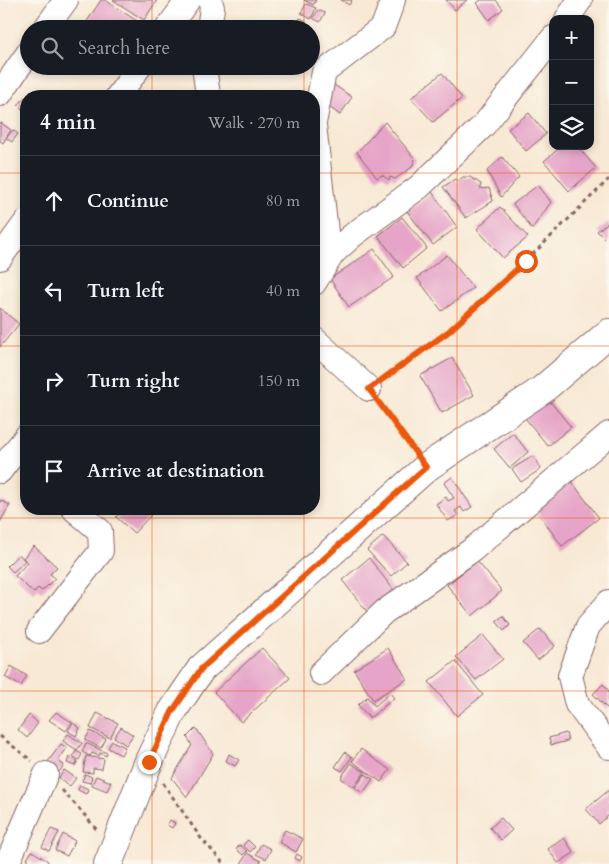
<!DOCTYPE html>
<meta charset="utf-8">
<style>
:root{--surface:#171b24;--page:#20242c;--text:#f1f3f6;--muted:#9ea1a6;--line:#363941}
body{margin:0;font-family:Cardo,serif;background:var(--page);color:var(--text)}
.controls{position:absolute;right:15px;top:15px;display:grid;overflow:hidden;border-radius:10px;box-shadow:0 2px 8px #0003}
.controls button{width:45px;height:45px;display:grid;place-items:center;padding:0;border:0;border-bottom:1px solid var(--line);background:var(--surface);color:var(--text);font:25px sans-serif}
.stop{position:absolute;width:15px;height:15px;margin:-11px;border:4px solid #ea580c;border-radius:50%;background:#fff}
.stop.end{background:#ea580c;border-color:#fff;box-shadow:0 1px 5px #0008}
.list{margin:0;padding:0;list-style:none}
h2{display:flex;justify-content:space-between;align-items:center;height:65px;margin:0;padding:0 20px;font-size:21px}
h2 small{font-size:16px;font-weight:400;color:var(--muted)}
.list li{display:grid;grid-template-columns:32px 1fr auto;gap:15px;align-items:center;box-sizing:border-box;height:90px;padding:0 20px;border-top:1px solid var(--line)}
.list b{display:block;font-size:19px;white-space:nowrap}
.list em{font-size:16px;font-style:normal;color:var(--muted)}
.icon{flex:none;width:28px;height:28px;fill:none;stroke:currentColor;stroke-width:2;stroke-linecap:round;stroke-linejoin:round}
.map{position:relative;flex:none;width:609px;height:864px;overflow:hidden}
.search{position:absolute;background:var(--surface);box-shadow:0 2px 8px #0003;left:20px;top:20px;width:300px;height:55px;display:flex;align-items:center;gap:12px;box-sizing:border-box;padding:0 18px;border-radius:28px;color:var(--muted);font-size:19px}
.panel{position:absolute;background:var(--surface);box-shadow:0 2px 8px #0003;left:20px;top:90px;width:300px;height:425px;border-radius:20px}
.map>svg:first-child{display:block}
.building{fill:#e6a5c8}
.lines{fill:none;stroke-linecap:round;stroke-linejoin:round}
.minor-casing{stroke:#876666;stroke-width:26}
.major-casing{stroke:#876666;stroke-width:30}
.path{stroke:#876666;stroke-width:3;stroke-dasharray:4 4;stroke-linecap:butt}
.minor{stroke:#fff;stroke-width:24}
.major{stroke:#fff;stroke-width:28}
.route{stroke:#ea580c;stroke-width:6}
.grid{fill:none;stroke:#e8590c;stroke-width:1;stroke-opacity:0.55}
</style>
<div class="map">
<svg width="609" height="864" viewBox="0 0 609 864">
<rect width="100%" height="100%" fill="#fbf7ec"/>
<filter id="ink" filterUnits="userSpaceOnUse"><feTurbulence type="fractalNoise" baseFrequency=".02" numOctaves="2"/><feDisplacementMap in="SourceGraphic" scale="10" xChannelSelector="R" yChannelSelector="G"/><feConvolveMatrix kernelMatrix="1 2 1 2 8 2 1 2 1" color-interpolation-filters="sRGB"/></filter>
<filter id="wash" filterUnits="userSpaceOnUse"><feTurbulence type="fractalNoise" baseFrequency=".0096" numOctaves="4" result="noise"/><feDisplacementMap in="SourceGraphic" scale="20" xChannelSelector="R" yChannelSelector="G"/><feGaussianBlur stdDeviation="1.12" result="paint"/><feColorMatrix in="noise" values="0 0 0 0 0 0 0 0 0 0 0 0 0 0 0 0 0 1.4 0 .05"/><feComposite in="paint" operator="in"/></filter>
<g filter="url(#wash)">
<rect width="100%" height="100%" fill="#f8e9d5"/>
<g id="blocks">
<g class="building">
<path d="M101,0H105L143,25L140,29H82Z"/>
<path d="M113,0H157L144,20Z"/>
<path d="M304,0H316L313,5Z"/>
<path d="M341,0H352L349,5Z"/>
<path d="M446,0H467L455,10Z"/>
<path d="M481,0H496L503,9L489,20L477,3Z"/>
<path d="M306,4L316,8L311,19L301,13Z"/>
<path d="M318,10L325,13L320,22L313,18Z"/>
<path d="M300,18L306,21L303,29L295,26Z"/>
<path d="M442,73L462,98L433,122L411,98Z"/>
<path d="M331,83L352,97L340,115L321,101Z"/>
<path d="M25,97L26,98V113L18,105Z"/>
<path d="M529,113L546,134L526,151L508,129Z"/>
<path d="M385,122L415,159L412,167L395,179L390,177L389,180L382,175L377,178L357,152Z"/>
<path d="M1,123L11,130L6,138L13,130L18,134L12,142L6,138L3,143L0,141V125Z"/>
<path d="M562,146H577L596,168L569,191L544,161Z"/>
<path d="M502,157L519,177L501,197L487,171Z"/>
<path d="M463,177H470L481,184L480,189L489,188L493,201L466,218L443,187L455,179L457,182Z"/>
<path d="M538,185L551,202L532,229L513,204Z"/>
<path d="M432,192L457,227L433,245L407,211Z"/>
<path d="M500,207L528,237L503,258L477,229Z"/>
<path d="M402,217L427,248L403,268L378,236Z"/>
<path d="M609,222V243L597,231Z"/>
<path d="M374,249L394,277L349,307L330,279Z"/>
<path d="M447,255L473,288L442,311L417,278Z"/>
<path d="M0,308L19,324L0,347Z"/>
<path d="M452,358L474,395L442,413L420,376Z"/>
<path d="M548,399L571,427L548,446L525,418Z"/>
<path d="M513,433L528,452L510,468L494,449Z"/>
<path d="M533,456L541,469L521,482L512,469Z"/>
<path d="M452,477L472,507L464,512L461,507L455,511L458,515L448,521L436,504L446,497L448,501L454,498L444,483Z"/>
<path d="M572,482L599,518L562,546L535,509Z"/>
<path d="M0,500L10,505L0,522Z"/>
<path d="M124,509H145L151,515L134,533L116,517Z"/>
<path d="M383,536L407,562L391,576L367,550Z"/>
<path d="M34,546L57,567L50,574L55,578L42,591L38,588L34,593L15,576L28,562L23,558Z"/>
<path d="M19,554L25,561L13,572L7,566Z"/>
<path d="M369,558L396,593L369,614L342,580Z"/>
<path d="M477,561L502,591L472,616L447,585Z"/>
<path d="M503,616L510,625L504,631L496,621Z"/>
<path d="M540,629L555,646L538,660L523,643Z"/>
<path d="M483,635L503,659L476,680L456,657Z"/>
<path d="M262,648L290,678L241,722L214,692Z"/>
<path d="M388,648L407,679L373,700L354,670Z"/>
<path d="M455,661L483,695L457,716L429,682Z"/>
<path d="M11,666L27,676L21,686L5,677Z"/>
<path d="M603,684L609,691L608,709L593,694Z"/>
<path d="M390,693L394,698L370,718L358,705L367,697L375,706Z"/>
<path d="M56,712L72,722L66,731L49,720Z"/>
<path d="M97,713L118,723L110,738L90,728Z"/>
<path d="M29,715L38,723L27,738L18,730Z"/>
<path d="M73,723L80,728L76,736L68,731Z"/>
<path d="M121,727L133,735L126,745L114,737Z"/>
<path d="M196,728L213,754L187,797L172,778L192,745L187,737Z"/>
<path d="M90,731L106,739L101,748L85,740Z"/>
<path d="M566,733L568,741L551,745L549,738Z"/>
<path d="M68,734L82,743L77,750L63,741Z"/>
<path d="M112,741L125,747L121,755L108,748Z"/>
<path d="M86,743L107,753L106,756L100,753L99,756L92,753L90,756L82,752Z"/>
<path d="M61,744L67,748L58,761L64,765L59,772L47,763Z"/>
<path d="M361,749L390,770L381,782L352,761Z"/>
<path d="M76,751L82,754L79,760L73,756Z"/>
<path d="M345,752L352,757L342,771L335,767Z"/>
<path d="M229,754L239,760L235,766L226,761Z"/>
<path d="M86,756L104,759L102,769L93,768V773L83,772Z"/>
<path d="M69,757L78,761L75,766L67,763Z"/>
<path d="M351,763L365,772L354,787L341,778Z"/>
<path d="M64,770L76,778L70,786L59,778Z"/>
<path d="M85,774L92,777L90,783L82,781Z"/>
<path d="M365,774L373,779L363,793L355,788Z"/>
<path d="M96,776L111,782L107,791L92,785Z"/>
<path d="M80,785L88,789L86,794L78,790Z"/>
<path d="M609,790V815L599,824L586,809Z"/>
<path d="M501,818L512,830L501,840L490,828Z"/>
<path d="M170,820L175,823L172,828L167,825Z"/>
<path d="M51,829L59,832L49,851L42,847Z"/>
<path d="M285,830L303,839L296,852L279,842Z"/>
<path d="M63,834L75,841L67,856L55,850Z"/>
<path d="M564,838L574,853L558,863L548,849Z"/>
<path d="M248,840L255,847L250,852L243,845Z"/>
<path d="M261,844L271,849L266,859L256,854Z"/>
<path d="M240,845L247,851L243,855L236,849Z"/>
<path d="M32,851L48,861L47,864H32L33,863L27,859Z"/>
<path d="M247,853L261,861L259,864H241Z"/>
<path d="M297,854L302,857L300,861L295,858Z"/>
</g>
</g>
</g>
<g filter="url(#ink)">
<use href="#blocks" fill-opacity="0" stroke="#876666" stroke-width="1"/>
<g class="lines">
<g class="minor-casing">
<g id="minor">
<path d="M567,19L580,0"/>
<path d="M45,29L66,0"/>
<path d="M167,29L188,0"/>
<path d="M209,29L212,8L210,0"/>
<path d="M204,66L208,96"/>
<path d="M0,94L29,52"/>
<path d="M118,96L140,66"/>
<path d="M314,123L324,72L383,27L393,0"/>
<path d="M314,125L329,259"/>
<path d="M0,258L26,222"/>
<path d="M314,283L333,253L353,235L419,187L484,125L553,38"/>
<path d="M314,339L369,389"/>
<path d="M0,471L26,437"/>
<path d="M609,602L588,626L570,676L577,704L609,747"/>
<path d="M39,631L101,551L100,531L74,509"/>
<path d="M321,673L384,612L472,550L609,434"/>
<path d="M7,864L46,774"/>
</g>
</g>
<g class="major-casing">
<path id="major" d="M108,864L149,761L172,712L201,669L427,467L542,390L609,333"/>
</g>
<g class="path">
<path d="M385,377L448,332L526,261L609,179"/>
<path d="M380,404L414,450"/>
<path d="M0,736L32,761"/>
<path d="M163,783L200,837L224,864"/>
<path d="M62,790L82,812L97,830"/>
</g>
<use href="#minor" class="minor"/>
<use href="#major" class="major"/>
</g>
</g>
<g class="lines" filter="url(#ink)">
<path class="route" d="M149,762L172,712L201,669L426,467L369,389L448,332L526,261"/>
</g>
<path class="grid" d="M152,0V29M304,0V29M457,0V864M152,66V96M304,66V96M0,173H26M314,173H609M0,346H26M314,346H609M152,509V864M304,509V864M0,518H609M0,691H609"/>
</svg>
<div class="controls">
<button>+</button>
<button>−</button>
<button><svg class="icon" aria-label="layers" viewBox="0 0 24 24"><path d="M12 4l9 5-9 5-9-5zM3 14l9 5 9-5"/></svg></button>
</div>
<div class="stop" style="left:526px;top:261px"></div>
<div class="stop end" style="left:149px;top:762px"></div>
<div class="search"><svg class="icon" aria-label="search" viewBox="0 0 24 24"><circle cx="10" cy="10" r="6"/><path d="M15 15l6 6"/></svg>Search here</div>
<section class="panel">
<h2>4 min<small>Walk · 270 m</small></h2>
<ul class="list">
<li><svg class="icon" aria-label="ahead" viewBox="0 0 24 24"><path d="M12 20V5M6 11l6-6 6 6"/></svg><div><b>Continue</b></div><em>80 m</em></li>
<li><svg class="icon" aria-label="left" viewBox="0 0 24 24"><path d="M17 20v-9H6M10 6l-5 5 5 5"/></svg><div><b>Turn left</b></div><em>40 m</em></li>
<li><svg class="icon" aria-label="right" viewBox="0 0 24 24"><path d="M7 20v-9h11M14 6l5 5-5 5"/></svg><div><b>Turn right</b></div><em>150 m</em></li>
<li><svg class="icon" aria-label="arrive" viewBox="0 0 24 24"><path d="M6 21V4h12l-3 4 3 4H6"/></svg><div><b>Arrive at destination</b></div></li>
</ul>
</section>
</div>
